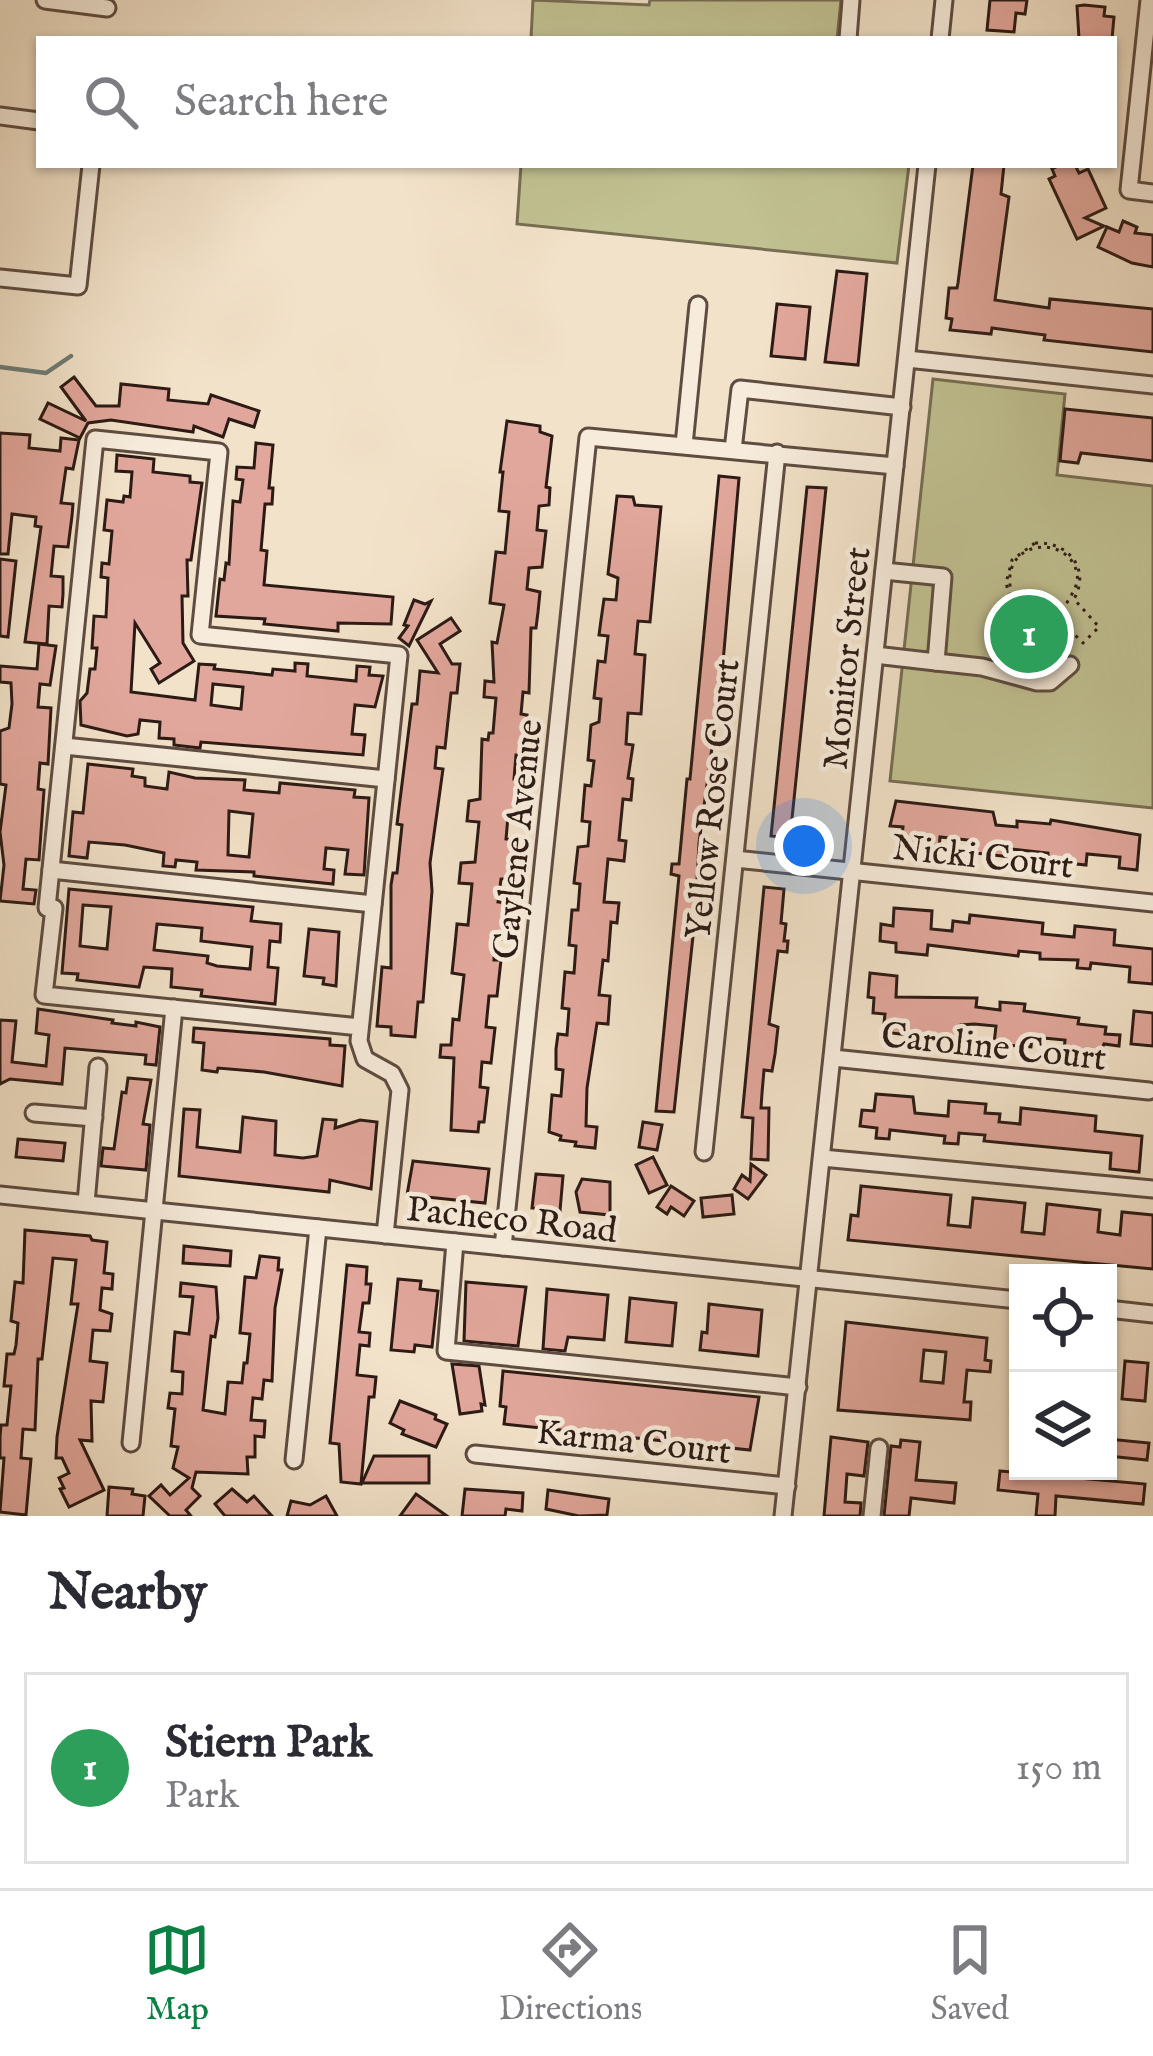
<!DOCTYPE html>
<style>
:root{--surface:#fff;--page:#f7f7f7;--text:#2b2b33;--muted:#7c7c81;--line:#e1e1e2;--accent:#0b8043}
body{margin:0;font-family:"IM FELL English",serif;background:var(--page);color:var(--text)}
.controls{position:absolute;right:36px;bottom:36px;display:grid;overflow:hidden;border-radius:0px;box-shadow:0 3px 9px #0004}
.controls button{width:108px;height:108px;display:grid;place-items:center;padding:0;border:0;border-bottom:3px solid var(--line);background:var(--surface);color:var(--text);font:60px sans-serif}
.you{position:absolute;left:804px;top:846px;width:42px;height:42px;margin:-30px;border:9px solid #fff;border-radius:50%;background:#1a73e8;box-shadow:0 0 0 18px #1a73e833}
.badge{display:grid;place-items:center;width:78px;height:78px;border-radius:50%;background:var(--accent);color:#fff;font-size:39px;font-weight:700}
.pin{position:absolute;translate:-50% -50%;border:6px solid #fff;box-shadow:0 3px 12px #0006}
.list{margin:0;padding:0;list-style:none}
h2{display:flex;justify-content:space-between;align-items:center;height:156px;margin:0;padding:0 48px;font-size:51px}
h2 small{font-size:39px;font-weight:400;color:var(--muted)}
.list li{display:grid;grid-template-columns:78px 1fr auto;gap:36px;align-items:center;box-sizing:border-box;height:192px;margin:0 24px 24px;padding:0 24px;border:3px solid var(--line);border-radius:0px}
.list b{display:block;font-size:45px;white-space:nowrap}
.list p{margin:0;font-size:39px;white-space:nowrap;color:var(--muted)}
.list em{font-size:39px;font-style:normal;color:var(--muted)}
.icon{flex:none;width:66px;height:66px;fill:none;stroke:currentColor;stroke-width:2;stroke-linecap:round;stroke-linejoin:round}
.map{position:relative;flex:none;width:1153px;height:1516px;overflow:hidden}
.search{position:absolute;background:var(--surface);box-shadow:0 3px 9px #0004;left:36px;right:36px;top:36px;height:132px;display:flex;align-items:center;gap:30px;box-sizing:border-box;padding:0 42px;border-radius:0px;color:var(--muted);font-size:45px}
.sheet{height:372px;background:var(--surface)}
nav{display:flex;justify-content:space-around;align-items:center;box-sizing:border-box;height:168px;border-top:3px solid var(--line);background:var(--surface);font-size:33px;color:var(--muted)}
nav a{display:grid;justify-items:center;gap:6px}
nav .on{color:var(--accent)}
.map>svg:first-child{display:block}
.green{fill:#c1c192;stroke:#766e53;stroke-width:3}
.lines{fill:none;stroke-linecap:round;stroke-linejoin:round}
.stream{stroke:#6f7c77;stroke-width:4.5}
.building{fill:#e2a79c;stroke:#2c1a14;stroke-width:3;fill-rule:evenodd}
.minor-casing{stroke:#5e4c41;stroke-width:21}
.path{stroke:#2c1a14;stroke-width:3;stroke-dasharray:3 6;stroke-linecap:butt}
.minor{stroke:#f7ecdc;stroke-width:15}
.labels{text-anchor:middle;stroke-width:9;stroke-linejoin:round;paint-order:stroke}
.street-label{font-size:36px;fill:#2c1a14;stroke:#f7ecdc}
</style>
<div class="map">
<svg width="1153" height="1516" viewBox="0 0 1153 1516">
<rect width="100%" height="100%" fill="#f2e2c9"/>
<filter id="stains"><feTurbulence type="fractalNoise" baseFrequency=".00167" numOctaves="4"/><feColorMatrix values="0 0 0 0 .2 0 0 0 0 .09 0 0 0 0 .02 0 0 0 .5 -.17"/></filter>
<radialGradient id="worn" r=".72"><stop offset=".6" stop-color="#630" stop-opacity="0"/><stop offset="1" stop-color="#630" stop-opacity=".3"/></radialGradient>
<g class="green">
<path d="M533,0L649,5L650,0H841L837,39H531Z"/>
<path d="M521,165H909L897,263L517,224Z"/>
<path d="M933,379L1065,394L1057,475L1153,486V808L890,781Z"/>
</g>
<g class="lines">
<path class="stream" d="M0,367L46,373L71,356"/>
</g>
<g class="building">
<path d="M990,0H1027L1025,14L1016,13L1014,32L987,30Z"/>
<path d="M1084,5L1105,7L1104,16L1114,17L1112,39L1079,38L1077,6Z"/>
<path d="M973,165H1004L1001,194L1009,197L995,300L1049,308L1050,299L1153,309V352L1044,340L1045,335L992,328L991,334L950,330L952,319L946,318L949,288H957L958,283Z"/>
<path d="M1060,165H1075L1079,173L1088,169L1106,208L1085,218L1104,226L1077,239L1049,179L1055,176L1052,169Z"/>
<path d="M1123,221L1137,227L1135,233L1153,235V267L1132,263L1098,247L1107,227L1119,232Z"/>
<path d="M837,271L867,274L858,365L825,362Z"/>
<path d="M777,304L810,307L805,359L771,356Z"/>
<path d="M74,377L96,406H119L121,384L169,389L168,400L208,404L211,395L259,411L254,427L229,419L223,437L194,426L193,432L111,420L88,423L80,438L40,419L48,403L86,421L61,387Z"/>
<path d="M1065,409L1153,418V461L1081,453L1078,463L1060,461Z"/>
<path d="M507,421L540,426V432L552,436L546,487L550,488L549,505L539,506L537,530L546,531L542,567L529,568L527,589L540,592L538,612L536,628H531L529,693L523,692L521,714L527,715L522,755H516L514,779H520L516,815H508L507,828L506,839L513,840L510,878L501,879L498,902L507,903L503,939L495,938L494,960H501L497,996H489L486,1027L495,1028L491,1063L482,1062L480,1087L488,1088L484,1122H479L478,1132L451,1130L454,1058L440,1057L441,1045H451L453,1019L459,1020L464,975L452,973L455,945L457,924L468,925L472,884L459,883L461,863L475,862L479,822L467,821L469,801L480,799L482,739L488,740L489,733H493L496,698L484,697L485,681L494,682L492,642L497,643L504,605L490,603L496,552L505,553L509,512L499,511L503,472H500Z"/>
<path d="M0,433L30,435L29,448L60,451L61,438L79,440L73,469L66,468L61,503L73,504L72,516L68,547L54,546L51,576L63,577V594L62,607L49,606L47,644L25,642L41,527L35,526L36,517L12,514L8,554H0Z"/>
<path d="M256,443L273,445L269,488H273L272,504H265L261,550L267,551L264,585L393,597L391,624L338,623V631L264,624L265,619L216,616L220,579L224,580L226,563L229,564L233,501L240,502L243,480L236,479L237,467L254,468Z"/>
<path d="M117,455L154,459L153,472L190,476V482L202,483L191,560H187L188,596H182L183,643L194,661L159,683L151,669L160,663L135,623L131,692L195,700L199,664L215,665L214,669L272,675L273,669L295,671V663L308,664L307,676L356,681L357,666L370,667L369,675L383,676L375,707L355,705L352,734L365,735L363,755L201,742L200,748L174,745V739L159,738L160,722L140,720L138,734L127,736L81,725L80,701L87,693L90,669H95L97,648H92L94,616L106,617L108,578L101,577L102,563L109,564L112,531L104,530L107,500L123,502L124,496L130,497L132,472L116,471ZM213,684L243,687L241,709L211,705Z"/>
<path d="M719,476L739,478L722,674L699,843L695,918L674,1112L656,1111L679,876L671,874L672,864H679L687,779H690Z"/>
<path d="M807,487L826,488L790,838L771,836Z"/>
<path d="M617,496L633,497L635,505L661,507L650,622L638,621L635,654L645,655L641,714L628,713L626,744L633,745L628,778L633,779L631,800L623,799L619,840L626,841L624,861L608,859L604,902L619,903L617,923L611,922L608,961L603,960L599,995L610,996L608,1024L597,1023L587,1088L586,1126L597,1127L595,1148L575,1146L576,1142L560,1140L561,1136L549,1132L552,1095L561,1096L563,1070L556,1069V1049L558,1034L567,1035L569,1009L562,1008L565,972L574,973L576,946L569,945L572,910H578L580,884L574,883L578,847L588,846L590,822L582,821L585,785L591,786L594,761L588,760L591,725L599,722L601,699L594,698L598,661L605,662L608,636L599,635L601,620L604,599L616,600L618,578L608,574Z"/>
<path d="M0,559L16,561L8,637L0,636Z"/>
<path d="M414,600L425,604L431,601L409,646L399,638L408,626L404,625Z"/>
<path d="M451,618L460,631L440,644L452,664H460L457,693H451L445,748L437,747L435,768L443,769L430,863L432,891L423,1002H418L415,1037L391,1035V1027L377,1026L382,967L391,968V885L393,873H397L402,825L397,824L412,704H417L420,671L438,673L417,640Z"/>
<path d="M39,644L56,646L50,685L40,684L38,707L51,708L48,764L40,763L38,789L44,790L39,860L26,859L23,889L36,890L34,904L0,901L4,865L0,832L6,785L0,784V731L9,728L12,704L11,683L0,682V666L37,669Z"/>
<path d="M88,764L133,769L132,776L145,778V786L167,789L169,772L195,778L245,780L244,790L279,793L280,783L355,790L354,797L369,798L364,875L345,874L348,850L326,848L324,869L334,870L333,884L254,876V872L196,870L197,862L176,860L175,867L163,866L164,853L125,845L89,842L87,858L69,856L73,812L83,813ZM229,811L253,814L249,857L228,855Z"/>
<path d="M896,801L993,812L996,825L1017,827V821L1050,824L1051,820L1140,835L1137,870L1119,868L1120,857L1087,854L1086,865L1048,861V853L1011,849V857L975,853L977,841L940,837L939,849L901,846L903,827L890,826Z"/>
<path d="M764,887L784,889L781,923L786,924L784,941H788L787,952L778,951L769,1024L778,1027L775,1054L772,1071L764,1070L762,1093L761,1108H769L768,1160L751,1159L753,1118L742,1117Z"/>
<path d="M69,889L253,907L251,921L281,924L280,942L270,941L268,967L278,968L275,1004L201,996L202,990L171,987L172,969L144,967L139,987L77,980L78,974L62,973ZM83,905L111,907L107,949L80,946ZM157,924L202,928L201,941L252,947L250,969L217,966L207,963L208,956L154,950Z"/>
<path d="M894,908L932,911L931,929L952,931L953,921L969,923L970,915L1043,923L1042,934L1074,937L1075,926L1115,930L1114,945L1153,949V984L1129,982L1130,967L1091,963L1090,969L1077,968L1078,960L1040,959V953L1019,951L1018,956L928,945L927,955L896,952V943L880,941L881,924L893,926Z"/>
<path d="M309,929L339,932L336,986L323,984L324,978L304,976Z"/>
<path d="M870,973L897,976L896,997L977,998L976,1007L1000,1010V1002L1025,1004L1024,1011L1079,1018L1078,1024L1106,1027L1105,1034L1120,1035L1119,1046L1104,1044L1099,1055L1064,1051L1065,1040L1032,1037L1031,1047L994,1044L996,1026L974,1024L961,1025L960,1041L883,1032L885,1014L873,1013L874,998L868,997Z"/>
<path d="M38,1009L113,1020L112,1023L136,1026V1022L160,1027L156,1065L145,1064L146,1055L65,1048L62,1084L10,1079L0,1084V1020L16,1021L12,1062L46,1066L49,1035L36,1033Z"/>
<path d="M1134,1011L1153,1013V1046L1131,1044Z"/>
<path d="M194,1028L330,1039V1045L345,1046L342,1086L264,1072L218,1068L217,1072L202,1070L204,1043L193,1042Z"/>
<path d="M128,1078L151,1080L143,1124L150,1125L146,1170L101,1166L103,1148L114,1149L122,1092L126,1093Z"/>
<path d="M876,1094L913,1097L915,1113L948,1116L949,1101L986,1104L985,1113L1000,1114L999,1122L1020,1124L1021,1108L1096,1116L1095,1131L1142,1136L1139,1172L1110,1169L1111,1153L984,1141L985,1135L959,1133L958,1144L944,1143L945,1136L890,1130L889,1139L876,1138L877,1128L860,1126L862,1110L874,1111Z"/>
<path d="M184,1109L200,1110L197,1147L240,1152L243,1117L258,1119L276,1121L275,1155L303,1158L317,1156L323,1119L336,1120L335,1128L360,1120L377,1122L371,1189L330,1180L329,1192L179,1176Z"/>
<path d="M643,1122L662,1125L657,1150L639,1147Z"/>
<path d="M18,1139L65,1143L63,1161L16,1157Z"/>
<path d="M653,1157L667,1185L649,1193L636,1165Z"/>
<path d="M413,1161L489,1169L485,1203L407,1195Z"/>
<path d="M751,1164L766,1175L748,1199L734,1189L742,1175L750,1181Z"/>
<path d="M536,1174L563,1176L560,1211L532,1208Z"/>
<path d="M582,1179L610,1182V1215L580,1212L576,1192Z"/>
<path d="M671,1186L694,1201L684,1216L671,1207L667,1214L657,1207Z"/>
<path d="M861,1186L951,1195L948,1225L970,1227L973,1198L1025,1203L1022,1232L1044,1234L1047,1204L1100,1210L1098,1232L1120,1235L1122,1212L1153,1215V1269L848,1240L851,1215L858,1216Z"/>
<path d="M732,1195L734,1214L703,1217L701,1198Z"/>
<path d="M25,1230L90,1236L92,1240L107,1242L104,1273L113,1274L112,1289L102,1288L100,1310L112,1314L110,1331L93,1330L90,1361L107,1363L103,1402L91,1401L92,1441L80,1440L104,1490L69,1507L60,1489L64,1488L59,1478L69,1473L62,1458H56L57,1437L78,1304H71L76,1260L53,1258L42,1359H38L35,1430L23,1429L21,1458L31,1459L26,1515L0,1512L4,1458H0V1437L1,1425H7L11,1386H4L7,1354H14L16,1345L18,1323L11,1321L15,1282L23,1283Z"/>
<path d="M184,1246L231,1251L230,1266L183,1263Z"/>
<path d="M260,1256L279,1258L278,1270H282L275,1308L272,1381L264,1380L262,1399L253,1398L251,1420L265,1421L264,1437L255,1436V1457H247L248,1474L196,1472L192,1488L200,1496L186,1510L191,1516H170L149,1496L161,1485L170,1495L189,1478L173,1468L178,1447L171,1446L175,1409L168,1408L170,1393L182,1394L183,1372L172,1371L175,1332L189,1334L193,1297L180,1296L181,1283L216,1287L218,1318L215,1337L211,1336L203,1410L225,1414L228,1382L242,1383L244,1363H247L250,1334L240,1333L245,1277L256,1278Z"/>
<path d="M347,1265L367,1267L366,1284H371L369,1303H363L359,1332L370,1333L369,1346L360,1345L357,1375L376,1377L374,1397H369L361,1484L341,1482L339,1444L330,1443Z"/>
<path d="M398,1279L421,1281L420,1289L438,1291L432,1347L415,1345L414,1352L391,1350Z"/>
<path d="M466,1282L526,1287L518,1346L464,1341Z"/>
<path d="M547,1289L608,1295L604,1340L568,1337L565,1351L543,1349Z"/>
<path d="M630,1298L676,1303L672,1346L626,1342Z"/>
<path d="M709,1304L762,1310L758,1356L700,1350L702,1332L707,1333Z"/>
<path d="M846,1322L987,1338L985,1360L991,1361L990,1372L967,1370L964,1402H971L970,1420L838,1410ZM924,1350L946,1352L943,1383L921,1381Z"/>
<path d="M1125,1361L1148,1363L1145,1401L1122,1399Z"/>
<path d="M452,1364L479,1366L485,1405L481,1404L482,1411L460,1414Z"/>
<path d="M503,1371L759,1397L750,1450L504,1424L506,1407L500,1406Z"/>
<path d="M400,1401L436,1415L435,1419L447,1424L436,1447L402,1434L404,1430L390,1423Z"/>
<path d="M831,1437L868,1442L864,1476L847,1474L845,1502L861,1503L860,1516H824Z"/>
<path d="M1108,1439L1149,1443L1147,1460L1108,1456Z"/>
<path d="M901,1440L920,1442L916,1480L956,1483L954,1503L911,1498L909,1516H884L891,1446L900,1447Z"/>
<path d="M374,1456H429V1483H362Z"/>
<path d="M1000,1471L1145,1484L1143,1504L1056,1496L1055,1516H1036L1038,1494L998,1490Z"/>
<path d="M109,1487L133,1489L132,1494L145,1496L143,1516H107Z"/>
<path d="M232,1489L247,1502L254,1496L272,1516H225L215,1504Z"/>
<path d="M465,1489L523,1493L522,1511L506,1509L505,1516H462Z"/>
<path d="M548,1490L609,1499L607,1515L579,1516L546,1509Z"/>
<path d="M416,1494L447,1516H400Z"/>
<path d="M326,1496L337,1516H287L291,1501L310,1505Z"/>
</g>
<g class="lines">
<g class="minor-casing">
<g id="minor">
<path d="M45,0L107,8"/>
<path d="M1149,0L1129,190L1153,193"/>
<path d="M848,39L851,0"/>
<path d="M940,39L944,0"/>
<path d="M0,116L39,121"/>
<path d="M0,278L78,286L91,165"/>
<path d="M907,359L1153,385"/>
<path d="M684,445L698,305"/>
<path d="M733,450L740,389L902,407"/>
<path d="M875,655L936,662L943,577L884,571"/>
<path d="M936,662L982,667L1037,682H1050L1070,665"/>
<path d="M64,746L386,779"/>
<path d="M735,859L1153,903"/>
<path d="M51,870L373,904"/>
<path d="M360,1027L44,995L54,908H47L95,439L219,452L200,635L399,655L359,1041L365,1059L392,1074L400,1090L385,1235"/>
<path d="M833,1058L1149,1091"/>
<path d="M34,1113L94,1118"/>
<path d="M704,1152L777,453"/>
<path d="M822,1158L1153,1189"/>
<path d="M0,1195L1018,1300"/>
<path d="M86,1203L98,1067"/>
<path d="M455,1242L446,1351L798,1387"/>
<path d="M503,1247L588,437L895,466"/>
<path d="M1108,1309L1153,1314"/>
<path d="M131,1443L174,1008"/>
<path d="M475,1454L787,1486"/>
<path d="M294,1460L318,1228"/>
<path d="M783,1516L927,165"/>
<path d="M872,1516L879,1448"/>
</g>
</g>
<path class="path" d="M1035,543C1068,541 1091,569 1074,599L1099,627L1083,643L1070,630L1056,643C1053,607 1081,595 1077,573C1069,537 1013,539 1010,576C1008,600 1023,628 1028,651L1034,659L1047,660L1056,644L1068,657L1063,662L1057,655L1040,664L1025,656L1006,583L1012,560Z"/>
<use href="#minor" class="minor"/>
</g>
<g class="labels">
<g class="street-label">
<text transform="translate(845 658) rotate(-84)" y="13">Monitor Street</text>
<text transform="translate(711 799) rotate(-84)" y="13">Yellow Rose Court</text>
<text transform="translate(516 839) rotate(-84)" y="13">Gaylene Avenue</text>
<text transform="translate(983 855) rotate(6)" y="13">Nicki Court</text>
<text transform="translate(994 1045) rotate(6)" y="13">Caroline Court</text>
<text transform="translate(512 1218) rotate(6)" y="13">Pacheco Road</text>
<text transform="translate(634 1440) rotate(6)" y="13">Karma Court</text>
</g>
</g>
<rect width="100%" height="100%" filter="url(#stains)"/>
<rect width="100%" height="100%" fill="url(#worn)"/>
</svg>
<div class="controls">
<button><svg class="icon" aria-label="locate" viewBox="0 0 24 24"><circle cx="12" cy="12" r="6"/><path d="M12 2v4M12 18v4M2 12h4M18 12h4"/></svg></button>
<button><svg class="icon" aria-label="layers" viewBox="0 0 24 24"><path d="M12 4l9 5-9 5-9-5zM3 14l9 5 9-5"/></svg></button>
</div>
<div class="you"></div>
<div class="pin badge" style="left:1029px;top:634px;background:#2e9e5b">1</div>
<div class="search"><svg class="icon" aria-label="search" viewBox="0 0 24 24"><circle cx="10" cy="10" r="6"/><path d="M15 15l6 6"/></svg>Search here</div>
</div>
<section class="sheet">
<h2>Nearby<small></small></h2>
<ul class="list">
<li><span class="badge" style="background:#2e9e5b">1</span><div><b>Stiern Park</b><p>Park</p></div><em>150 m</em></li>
</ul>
</section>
<nav>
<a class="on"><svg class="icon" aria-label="map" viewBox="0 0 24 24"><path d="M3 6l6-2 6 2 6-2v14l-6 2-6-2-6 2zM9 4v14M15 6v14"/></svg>Map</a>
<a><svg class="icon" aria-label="directions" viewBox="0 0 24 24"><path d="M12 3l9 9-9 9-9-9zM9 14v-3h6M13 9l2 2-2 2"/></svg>Directions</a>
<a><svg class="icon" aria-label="saved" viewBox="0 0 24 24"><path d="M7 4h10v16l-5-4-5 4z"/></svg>Saved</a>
</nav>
